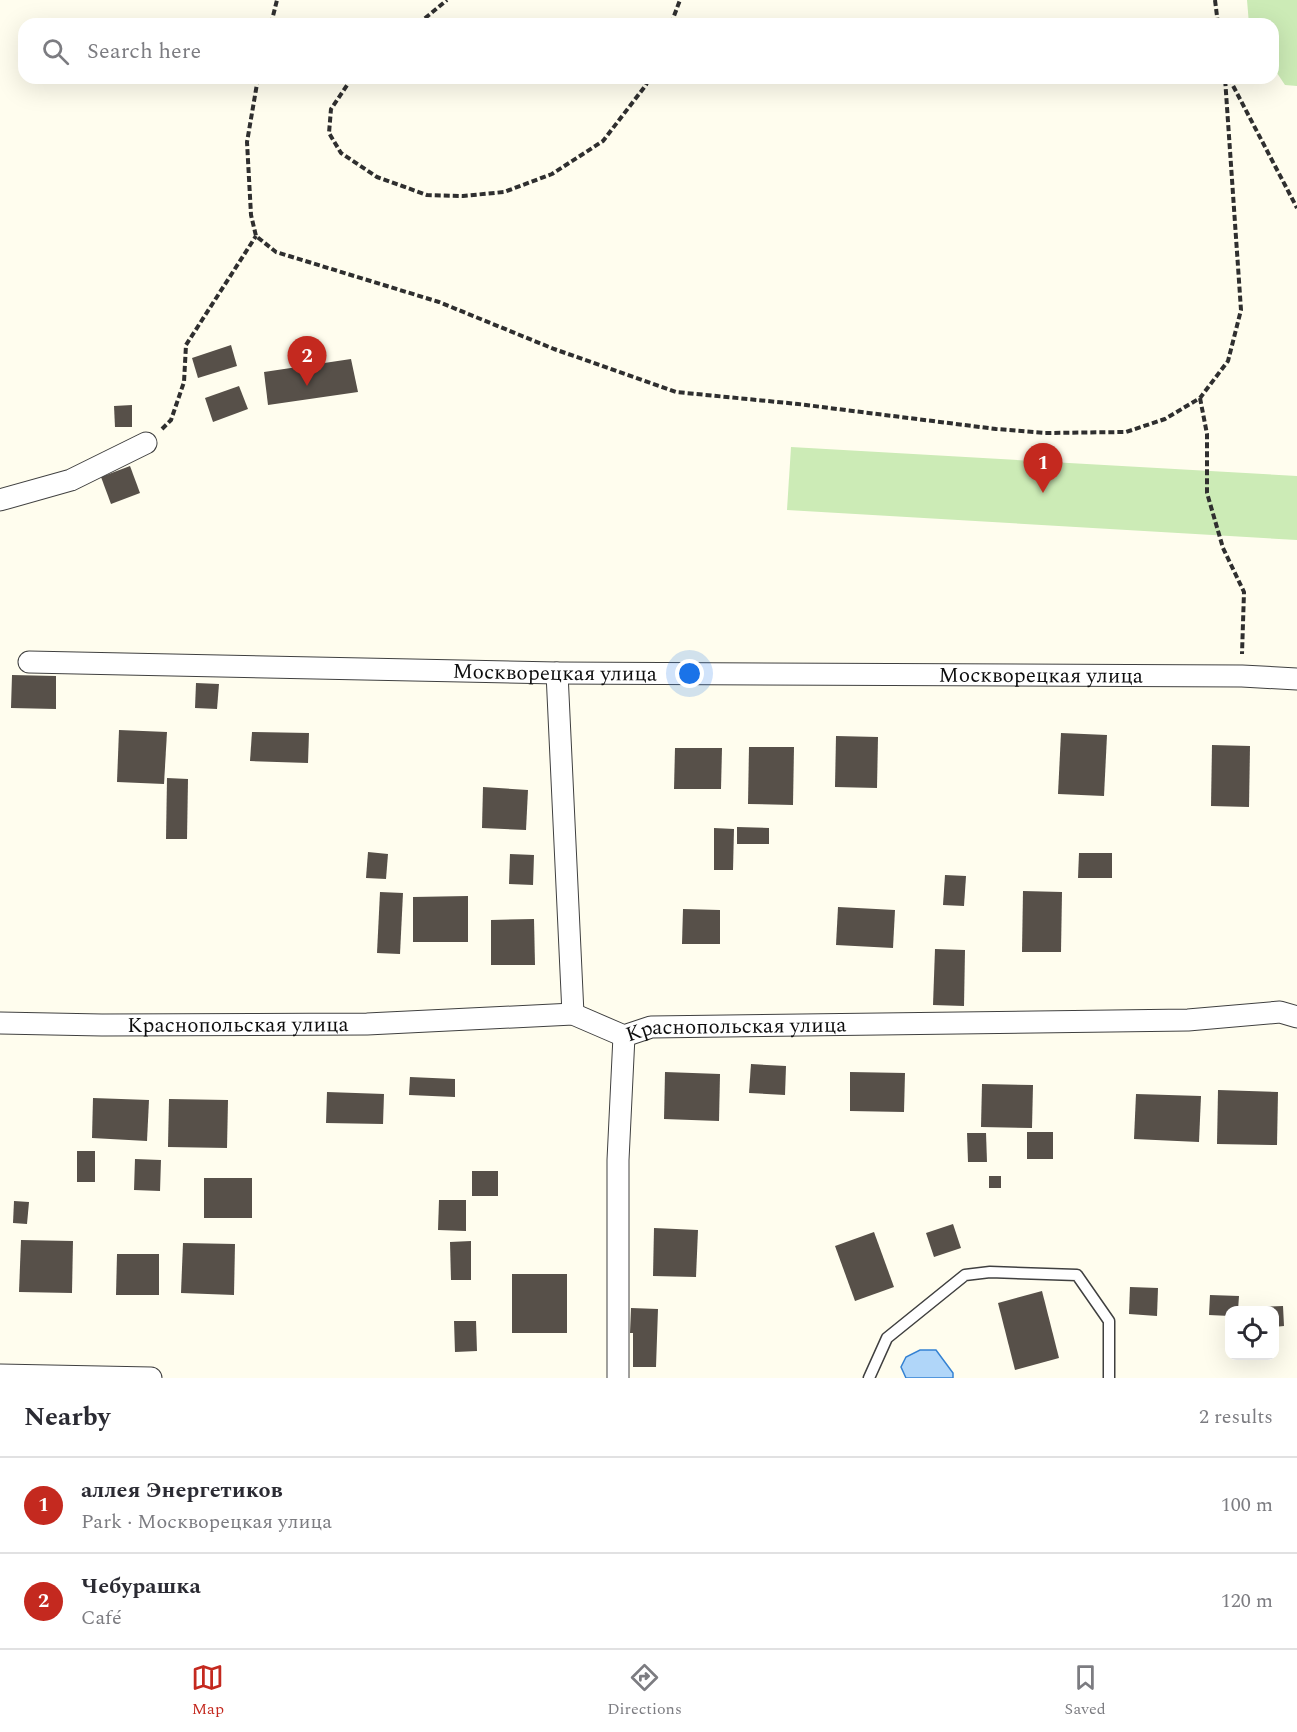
<!DOCTYPE html>
<meta charset="utf-8">
<style>
:root{--surface:#fff;--page:#f7f7f7;--text:#2b2b33;--muted:#7c7c81;--line:#e1e1e2;--accent:#c4291f}
body{margin:0;font-family:Spectral,serif;background:var(--page);color:var(--text)}
.controls{position:absolute;right:18px;bottom:18px;display:grid;overflow:hidden;border-radius:12px;box-shadow:0 6px 24px #0002}
.controls button{width:54px;height:54px;display:grid;place-items:center;padding:0;border:0;border-bottom:2px solid var(--line);background:var(--surface);color:var(--text);font:30px sans-serif}
.you{position:absolute;left:690px;top:674px;width:21px;height:21px;margin:-15px;border:4px solid #fff;border-radius:50%;background:#1a73e8;box-shadow:0 0 0 9px #1a73e833}
.badge{display:grid;place-items:center;width:39px;height:39px;border-radius:50%;background:var(--accent);color:#fff;font-size:20px;font-weight:700}
.pin{position:absolute;translate:-50% -50px;filter:drop-shadow(0 2px 3px #0008)}
.pin::after{content:'';position:absolute;top:32px;width:21px;height:18px;background:inherit;clip-path:polygon(0 0,100% 0,50% 100%)}
.list{margin:0;padding:0;list-style:none}
h2{display:flex;justify-content:space-between;align-items:center;height:78px;margin:0;padding:0 24px;font-size:26px}
h2 small{font-size:20px;font-weight:400;color:var(--muted)}
.list li{display:grid;grid-template-columns:39px 1fr auto;gap:18px;align-items:center;box-sizing:border-box;height:96px;padding:0 24px;border-top:2px solid var(--line)}
.list b{display:block;font-size:22px;white-space:nowrap}
.list p{margin:0;font-size:20px;white-space:nowrap;color:var(--muted)}
.list em{font-size:20px;font-style:normal;color:var(--muted)}
.icon{flex:none;width:33px;height:33px;fill:none;stroke:currentColor;stroke-width:2;stroke-linecap:round;stroke-linejoin:round}
.map{position:relative;flex:none;width:1297px;height:1378px;overflow:hidden}
.search{position:absolute;background:var(--surface);box-shadow:0 6px 24px #0002;left:18px;right:18px;top:18px;height:66px;display:flex;align-items:center;gap:15px;box-sizing:border-box;padding:0 21px;border-radius:18px;color:var(--muted);font-size:22px}
.sheet{height:270px;background:var(--surface)}
nav{display:flex;justify-content:space-around;align-items:center;box-sizing:border-box;height:84px;border-top:2px solid var(--line);background:var(--surface);font-size:16px;color:var(--muted)}
nav a{display:grid;justify-items:center;gap:3px}
nav .on{color:var(--accent)}
.map>svg:first-child{display:block}
.green{fill:#ccebb6}
.water{fill:#b0d6f9;stroke:#3482d3;stroke-width:1.5}
.building{fill:#575049}
.lines{fill:none;stroke-linecap:round;stroke-linejoin:round}
.service-casing{stroke:#404040;stroke-width:13}
.minor-casing{stroke:#404040;stroke-width:23}
.path{stroke:#2f2f2f;stroke-width:4;stroke-dasharray:6 3;stroke-linecap:butt}
.service{stroke:#fff;stroke-width:10}
.minor{stroke:#fff;stroke-width:21}
.labels{text-anchor:middle;stroke-width:6;stroke-linejoin:round;paint-order:stroke}
.street-label{font-size:21px;fill:#0d0d0d;stroke:#fff}
</style>
<div class="map">
<svg width="1297" height="1378" viewBox="0 0 1297 1378">
<rect width="100%" height="100%" fill="#fffdee"/>
<g class="green">
<path d="M1247,0H1297V86L1285,85L1273,67V24H1249Z"/>
<path d="M791,447L1297,476V540L787,510Z"/>
</g>
<path class="water" d="M920,1350H936L953,1373V1378H906L901,1367L906,1357Z"/>
<g class="building">
<path d="M231,345L237,366L198,378L192,358Z"/>
<path d="M351,359L358,392L268,405L264,372Z"/>
<path d="M239,386L248,409L213,422L205,398Z"/>
<path d="M132,405V427H115L114,406Z"/>
<path d="M130,466L140,493L111,504L101,477Z"/>
<path d="M12,675L56,676V709L11,708Z"/>
<path d="M196,683L219,684L217,709L195,708Z"/>
<path d="M119,730L167,732L164,784L117,782Z"/>
<path d="M252,732L309,733L308,763L250,761Z"/>
<path d="M1061,733L1107,735L1104,796L1058,794Z"/>
<path d="M836,736L878,737L877,788L835,787Z"/>
<path d="M1212,745L1250,746L1249,807L1211,806Z"/>
<path d="M749,747H794L793,805L748,804Z"/>
<path d="M675,748H722L721,789H674Z"/>
<path d="M167,778L188,779L187,839H166Z"/>
<path d="M483,787L528,790L526,830L482,828Z"/>
<path d="M737,827L769,828V844H737Z"/>
<path d="M714,828L734,829L733,870H714Z"/>
<path d="M368,852L388,854L386,879L366,878Z"/>
<path d="M1079,853H1112V878H1078Z"/>
<path d="M510,854L534,855L533,885L509,884Z"/>
<path d="M945,875L966,876L964,906L943,905Z"/>
<path d="M1023,891L1062,892L1061,952H1022Z"/>
<path d="M380,892L403,893L400,954L377,953Z"/>
<path d="M468,896V942H413V897Z"/>
<path d="M838,907L895,910L893,948L836,945Z"/>
<path d="M683,909L720,910V944H682Z"/>
<path d="M534,919L535,965H491V920Z"/>
<path d="M935,949L965,950L964,1006L933,1005Z"/>
<path d="M751,1064L786,1066L785,1095L749,1093Z"/>
<path d="M665,1072L720,1074L719,1121L664,1119Z"/>
<path d="M850,1072L905,1073L904,1112L850,1111Z"/>
<path d="M410,1077L455,1079V1097L409,1095Z"/>
<path d="M982,1084L1033,1085L1032,1128L981,1127Z"/>
<path d="M1218,1090L1278,1092L1277,1145L1217,1144Z"/>
<path d="M327,1092L384,1094L383,1124L326,1123Z"/>
<path d="M1136,1094L1201,1096L1199,1142L1134,1139Z"/>
<path d="M93,1098L149,1100L147,1141L92,1138Z"/>
<path d="M169,1099L228,1100L227,1148L168,1147Z"/>
<rect x="1027" y="1132" width="26" height="27"/>
<path d="M967,1133H986L987,1162H968Z"/>
<rect x="77" y="1151" width="18" height="31"/>
<path d="M135,1159L161,1160L160,1191L134,1190Z"/>
<rect x="472" y="1171" width="26" height="25"/>
<rect x="989" y="1176" width="12" height="12"/>
<rect x="204" y="1178" width="48" height="40"/>
<path d="M439,1200H466V1231L438,1230Z"/>
<path d="M14,1201L29,1202L27,1224L13,1223Z"/>
<path d="M953,1224L961,1248L934,1257L926,1233Z"/>
<path d="M654,1228L698,1230L696,1277L653,1276Z"/>
<path d="M874,1232L894,1287L855,1301L835,1246Z"/>
<path d="M21,1240L73,1241L72,1293L19,1292Z"/>
<path d="M471,1241V1280H451L450,1242Z"/>
<path d="M183,1243L235,1244L234,1295L181,1293Z"/>
<path d="M117,1254H159V1295H116Z"/>
<rect x="512" y="1274" width="55" height="59"/>
<path d="M1130,1287L1158,1288L1157,1316L1129,1314Z"/>
<path d="M1042,1291L1059,1358L1015,1370L998,1303Z"/>
<path d="M1210,1295L1239,1296L1238,1310H1230V1316L1209,1315Z"/>
<path d="M1283,1306L1284,1326L1274,1327V1310H1256V1307Z"/>
<path d="M631,1308L658,1309L656,1367H633V1333H630Z"/>
<path d="M454,1321H476L477,1351L455,1352Z"/>
</g>
<g class="lines">
<g class="service-casing">
<path id="service" d="M869,1378L887,1338L965,1275L990,1272L1077,1275L1109,1321V1378"/>
</g>
<g class="minor-casing">
<g id="minor">
<path d="M0,500L71,480L146,443"/>
<path id="s1" d="M29,662L557,673L1242,676L1297,679"/>
<path d="M557,673L573,1014"/>
<path id="s2" d="M0,1023L102,1025L367,1024L573,1014L624,1036L651,1027L1188,1020L1280,1012L1297,1017"/>
<path d="M0,1375L151,1378"/>
<path d="M618,1378V1160L624,1036"/>
</g>
</g>
<g class="path">
<path d="M1215,0L1218,24"/>
<path d="M271,24L277,0"/>
<path d="M418,24L447,0"/>
<path d="M671,24L680,0"/>
<path d="M258,78L247,142L251,215L256,236L276,252L439,302L554,349L676,392L798,404L996,429L1045,433L1126,432L1165,419L1200,398L1228,361L1241,310L1225,78"/>
<path d="M352,78L331,109L329,133L341,153L377,177L427,195L463,196L504,192L552,174L603,141L646,85L649,78"/>
<path d="M1229,78L1297,208"/>
<path d="M1200,398L1207,434V493L1223,548L1244,592L1242,654"/>
<path d="M162,429L171,420L184,382L186,345L256,236"/>
</g>
<use href="#service" class="service"/>
<use href="#minor" class="minor"/>
</g>
<g class="labels">
<g class="street-label">
<text dy="7" stroke="none"><textPath href="#s1" startOffset="526">Москворецкая улица</textPath></text>
<text dy="7" stroke="none"><textPath href="#s1" startOffset="1012">Москворецкая улица</textPath></text>
<text dy="7" stroke="none"><textPath href="#s2" startOffset="238">Краснопольская улица</textPath></text>
<text dy="7" stroke="none"><textPath href="#s2" startOffset="742">Краснопольская улица</textPath></text>
</g>
</g>
</svg>
<div class="controls">
<button><svg class="icon" aria-label="locate" viewBox="0 0 24 24"><circle cx="12" cy="12" r="6"/><path d="M12 2v4M12 18v4M2 12h4M18 12h4"/></svg></button>
</div>
<div class="you"></div>
<div class="pin badge" style="left:1043px;top:493px">1</div>
<div class="pin badge" style="left:307px;top:386px">2</div>
<div class="search"><svg class="icon" aria-label="search" viewBox="0 0 24 24"><circle cx="10" cy="10" r="6"/><path d="M15 15l6 6"/></svg>Search here</div>
</div>
<section class="sheet">
<h2>Nearby<small>2 results</small></h2>
<ul class="list">
<li><span class="badge">1</span><div><b>аллея Энергетиков</b><p>Park · Москворецкая улица</p></div><em>100 m</em></li>
<li><span class="badge">2</span><div><b>Чебурашка</b><p>Café</p></div><em>120 m</em></li>
</ul>
</section>
<nav>
<a class="on"><svg class="icon" aria-label="map" viewBox="0 0 24 24"><path d="M3 6l6-2 6 2 6-2v14l-6 2-6-2-6 2zM9 4v14M15 6v14"/></svg>Map</a>
<a><svg class="icon" aria-label="directions" viewBox="0 0 24 24"><path d="M12 3l9 9-9 9-9-9zM9 14v-3h6M13 9l2 2-2 2"/></svg>Directions</a>
<a><svg class="icon" aria-label="saved" viewBox="0 0 24 24"><path d="M7 4h10v16l-5-4-5 4z"/></svg>Saved</a>
</nav>
